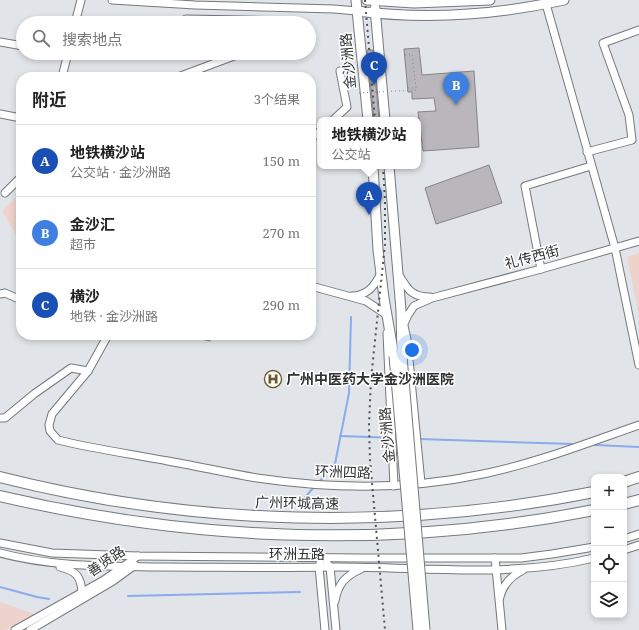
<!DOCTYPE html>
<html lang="zh">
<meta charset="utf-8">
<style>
:root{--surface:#fff;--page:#f6f6f6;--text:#222;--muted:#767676;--line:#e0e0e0;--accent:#db2777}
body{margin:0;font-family:"Noto Serif","Noto Sans SC",serif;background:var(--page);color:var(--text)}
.controls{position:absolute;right:12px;bottom:12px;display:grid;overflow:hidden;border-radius:8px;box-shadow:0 2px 6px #0003}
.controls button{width:36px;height:36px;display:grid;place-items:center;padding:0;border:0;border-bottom:1px solid var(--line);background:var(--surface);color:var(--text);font:20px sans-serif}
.you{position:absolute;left:412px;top:350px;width:14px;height:14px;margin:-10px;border:3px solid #fff;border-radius:50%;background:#1a73e8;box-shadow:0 0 0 6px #1a73e833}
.badge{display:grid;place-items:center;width:26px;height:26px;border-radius:50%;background:var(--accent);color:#fff;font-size:13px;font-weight:700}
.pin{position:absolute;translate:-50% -33px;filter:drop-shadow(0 1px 2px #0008)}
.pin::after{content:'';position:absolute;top:21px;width:14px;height:12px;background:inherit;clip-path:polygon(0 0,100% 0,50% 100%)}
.popup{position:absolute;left:317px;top:117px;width:104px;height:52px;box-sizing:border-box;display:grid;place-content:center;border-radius:8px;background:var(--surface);filter:drop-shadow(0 1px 3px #0005);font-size:13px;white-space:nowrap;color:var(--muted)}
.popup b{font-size:15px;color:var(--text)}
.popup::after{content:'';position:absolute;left:50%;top:100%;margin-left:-8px;border:8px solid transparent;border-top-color:var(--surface)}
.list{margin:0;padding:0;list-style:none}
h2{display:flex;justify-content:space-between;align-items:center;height:52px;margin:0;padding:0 16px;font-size:17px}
h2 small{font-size:13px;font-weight:400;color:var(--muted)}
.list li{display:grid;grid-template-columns:26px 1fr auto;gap:12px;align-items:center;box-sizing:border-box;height:72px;padding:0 16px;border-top:1px solid var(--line)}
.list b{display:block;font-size:15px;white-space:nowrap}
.list p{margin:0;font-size:13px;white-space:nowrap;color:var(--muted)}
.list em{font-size:13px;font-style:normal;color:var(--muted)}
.icon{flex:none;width:22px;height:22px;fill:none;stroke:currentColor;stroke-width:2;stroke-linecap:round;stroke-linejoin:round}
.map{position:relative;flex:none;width:639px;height:630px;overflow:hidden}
.search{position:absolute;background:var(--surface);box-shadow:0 2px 6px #0003;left:16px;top:16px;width:300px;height:44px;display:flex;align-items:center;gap:10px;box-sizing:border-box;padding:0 14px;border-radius:22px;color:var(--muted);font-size:15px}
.panel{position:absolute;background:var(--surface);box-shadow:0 2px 6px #0003;left:16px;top:72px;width:300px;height:268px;border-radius:16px}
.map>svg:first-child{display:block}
.education{fill:#edd3cc}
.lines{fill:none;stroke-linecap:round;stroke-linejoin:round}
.stream{stroke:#8aabec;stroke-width:2}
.building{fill:#bab7bc;stroke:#868488}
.minor-casing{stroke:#75787c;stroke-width:9}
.major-casing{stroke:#75787c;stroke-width:11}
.highway-casing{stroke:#75787c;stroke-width:12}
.path{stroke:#808285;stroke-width:1;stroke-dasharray:1 3;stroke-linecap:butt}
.minor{stroke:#fff;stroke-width:7}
.major{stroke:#fff;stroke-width:9}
.highway{stroke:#fff;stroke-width:10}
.rail{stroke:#4d4f50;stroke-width:2;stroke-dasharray:2 4;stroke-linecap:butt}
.major-bridge-casing{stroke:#75787c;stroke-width:11;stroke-linecap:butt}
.path-bridge{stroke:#808285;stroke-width:1;stroke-dasharray:1 3;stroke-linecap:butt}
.major-bridge{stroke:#fff;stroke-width:9}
.labels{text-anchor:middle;stroke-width:3;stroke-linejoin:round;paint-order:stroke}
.street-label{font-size:14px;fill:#2f3031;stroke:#fff}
.poi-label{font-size:14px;font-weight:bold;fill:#2f3031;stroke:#fff;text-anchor:start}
</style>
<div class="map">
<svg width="639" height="630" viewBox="0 0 639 630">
<rect width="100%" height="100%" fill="#e1e4e8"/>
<g class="education">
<path d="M21,192V243L2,211Z"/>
<path d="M639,253V315L627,257Z"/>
<path d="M0,602L34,614L14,626L6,630H0Z"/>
</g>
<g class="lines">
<g class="stream">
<path d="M340,436L398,438"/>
<path d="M419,439L572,444"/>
<path d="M595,445L639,447"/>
<path d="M318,483L335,464L349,393L351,317"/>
<path d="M300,503L315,486"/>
<path d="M0,587L37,597L49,599"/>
<path d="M128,596L300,592"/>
</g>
</g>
<g class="building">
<path d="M419,48L422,75L474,71L479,147L423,151L418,112L436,111L434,98L412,99V92H408L404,49Z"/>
<path d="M367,50H373L379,120H374Z"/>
<path d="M489,165L502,203L436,224L425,188Z"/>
<path d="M192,335H212L210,341L192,337Z"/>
</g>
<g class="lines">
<g class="minor-casing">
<g id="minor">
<path d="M112,0L195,5L334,9L357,11"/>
<path d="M546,4L615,248L639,365"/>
<path d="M75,23L81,0"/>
<path d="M177,23L186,19L290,21"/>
<path d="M0,42L23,46"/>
<path d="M62,77L68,53"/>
<path d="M178,77L242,53"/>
<path d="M0,114L21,118"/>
<path d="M333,120L347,107L340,71"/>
<path d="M311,139L320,131"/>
<path d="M587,152L632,140L629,115L603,43L639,30"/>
<path d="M5,193L21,177"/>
<path d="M541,269L525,186L591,166"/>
<path d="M399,275C408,290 412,297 430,297"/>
<path d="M311,286L366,301L387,315V316"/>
<path d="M0,294L5,293L21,300"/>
<path d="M352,296C367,296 375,286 381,273"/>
<path d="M403,326L408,315L414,306L432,298L541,269L639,241"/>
<path d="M404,326L407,339L421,483"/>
<path d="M387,333L394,486"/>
<path d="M108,335L88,371L52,414L49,425L50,431L58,440C94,449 131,454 168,461C197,466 227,473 257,478C332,489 409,490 483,474C536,463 587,443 639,425"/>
<path d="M0,418H5L34,394L71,368L88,371"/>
<path d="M624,539L639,534"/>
<path d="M0,543L52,553L138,556L360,558H521L552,554L594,547"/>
<path d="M624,550L639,545"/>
<path d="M0,553C52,567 106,566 159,567C216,567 272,568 329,567C417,566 507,579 594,558"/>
<path d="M495,558L502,630"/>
<path d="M320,563L319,567L325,630"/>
<path d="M327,563L330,567L336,630"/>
<path d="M60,567C76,571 81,576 82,593"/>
<path d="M500,597C503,584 511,576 523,570"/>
<path d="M335,601C338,584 345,576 361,569"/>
<path d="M15,630L104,580L138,556"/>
<path d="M30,630L113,581L135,565"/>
</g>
</g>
<g class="major-casing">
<g id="major">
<path d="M356,0L368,120"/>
<path d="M367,0L414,3L490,0"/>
<path d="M375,8L385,120"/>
<path d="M357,11C427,20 496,15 564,0"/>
<path d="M373,166L378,250L384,298L394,356"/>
<path d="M389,166L401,310L402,356"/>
</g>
</g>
<g class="highway-casing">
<g id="highway">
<path d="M0,477C193,526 398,531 594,492"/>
<path d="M624,482L639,477"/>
<path d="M0,496C195,542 397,549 594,510"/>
<path d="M624,504L639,500"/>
</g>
</g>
<path class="path" d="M405,55L412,54L416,88H408"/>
<use href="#minor" class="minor"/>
<use href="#major" class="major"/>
<use href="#highway" class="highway"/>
<g class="rail">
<path d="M365,0L375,120"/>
<path d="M383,166L385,201V244L371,379L369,425L370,460L385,630"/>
</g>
<g class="major-bridge-casing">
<g id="major-bridge">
<path d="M394,356L418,630"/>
<path d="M402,356L425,630"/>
</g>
</g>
<path class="path-bridge" d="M359,93L416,90V88"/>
<use href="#major-bridge" class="major-bridge"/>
</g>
<defs>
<g id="hospital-ring" transform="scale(0.9)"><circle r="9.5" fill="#fff" stroke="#6d5928" stroke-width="1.5"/><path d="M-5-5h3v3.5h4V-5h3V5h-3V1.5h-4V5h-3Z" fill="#6d5928"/></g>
</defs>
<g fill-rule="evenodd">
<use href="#hospital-ring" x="273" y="379"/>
</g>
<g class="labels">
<g class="street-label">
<text transform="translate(348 61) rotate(-95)" y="5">金沙洲路</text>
<text transform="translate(532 257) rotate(-15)" y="5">礼传西街</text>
<text transform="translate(387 435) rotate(-95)" y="5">金沙洲路</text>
<text transform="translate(343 472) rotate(2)" y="5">环洲四路</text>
<text transform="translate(297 503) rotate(1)" y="5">广州环城高速</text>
<text x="297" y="559">环洲五路</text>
<text transform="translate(106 561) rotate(-34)" y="5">善贤路</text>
</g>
<g class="poi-label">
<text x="286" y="384">广州中医药大学金沙洲医院</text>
</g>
</g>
</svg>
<div class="controls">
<button>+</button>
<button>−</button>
<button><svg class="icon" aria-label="locate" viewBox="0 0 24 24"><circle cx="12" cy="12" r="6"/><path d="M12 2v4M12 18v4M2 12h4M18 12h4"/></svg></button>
<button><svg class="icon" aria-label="layers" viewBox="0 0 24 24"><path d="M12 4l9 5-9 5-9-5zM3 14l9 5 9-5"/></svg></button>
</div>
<div class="you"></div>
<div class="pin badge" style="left:369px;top:215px;background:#1a4fb4">A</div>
<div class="popup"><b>地铁横沙站</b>公交站</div>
<div class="pin badge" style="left:456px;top:105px;background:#3f7fe0">B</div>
<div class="pin badge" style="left:374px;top:85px;background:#1a4fb4">C</div>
<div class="search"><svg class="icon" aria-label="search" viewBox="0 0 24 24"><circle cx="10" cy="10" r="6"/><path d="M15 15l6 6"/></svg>搜索地点</div>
<section class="panel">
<h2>附近<small>3个结果</small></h2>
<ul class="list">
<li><span class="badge" style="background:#1a4fb4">A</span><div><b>地铁横沙站</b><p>公交站 · 金沙洲路</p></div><em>150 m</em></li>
<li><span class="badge" style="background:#3f7fe0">B</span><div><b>金沙汇</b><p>超市</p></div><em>270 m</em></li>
<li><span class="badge" style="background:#1a4fb4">C</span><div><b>横沙</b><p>地铁 · 金沙洲路</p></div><em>290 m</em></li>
</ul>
</section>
</div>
